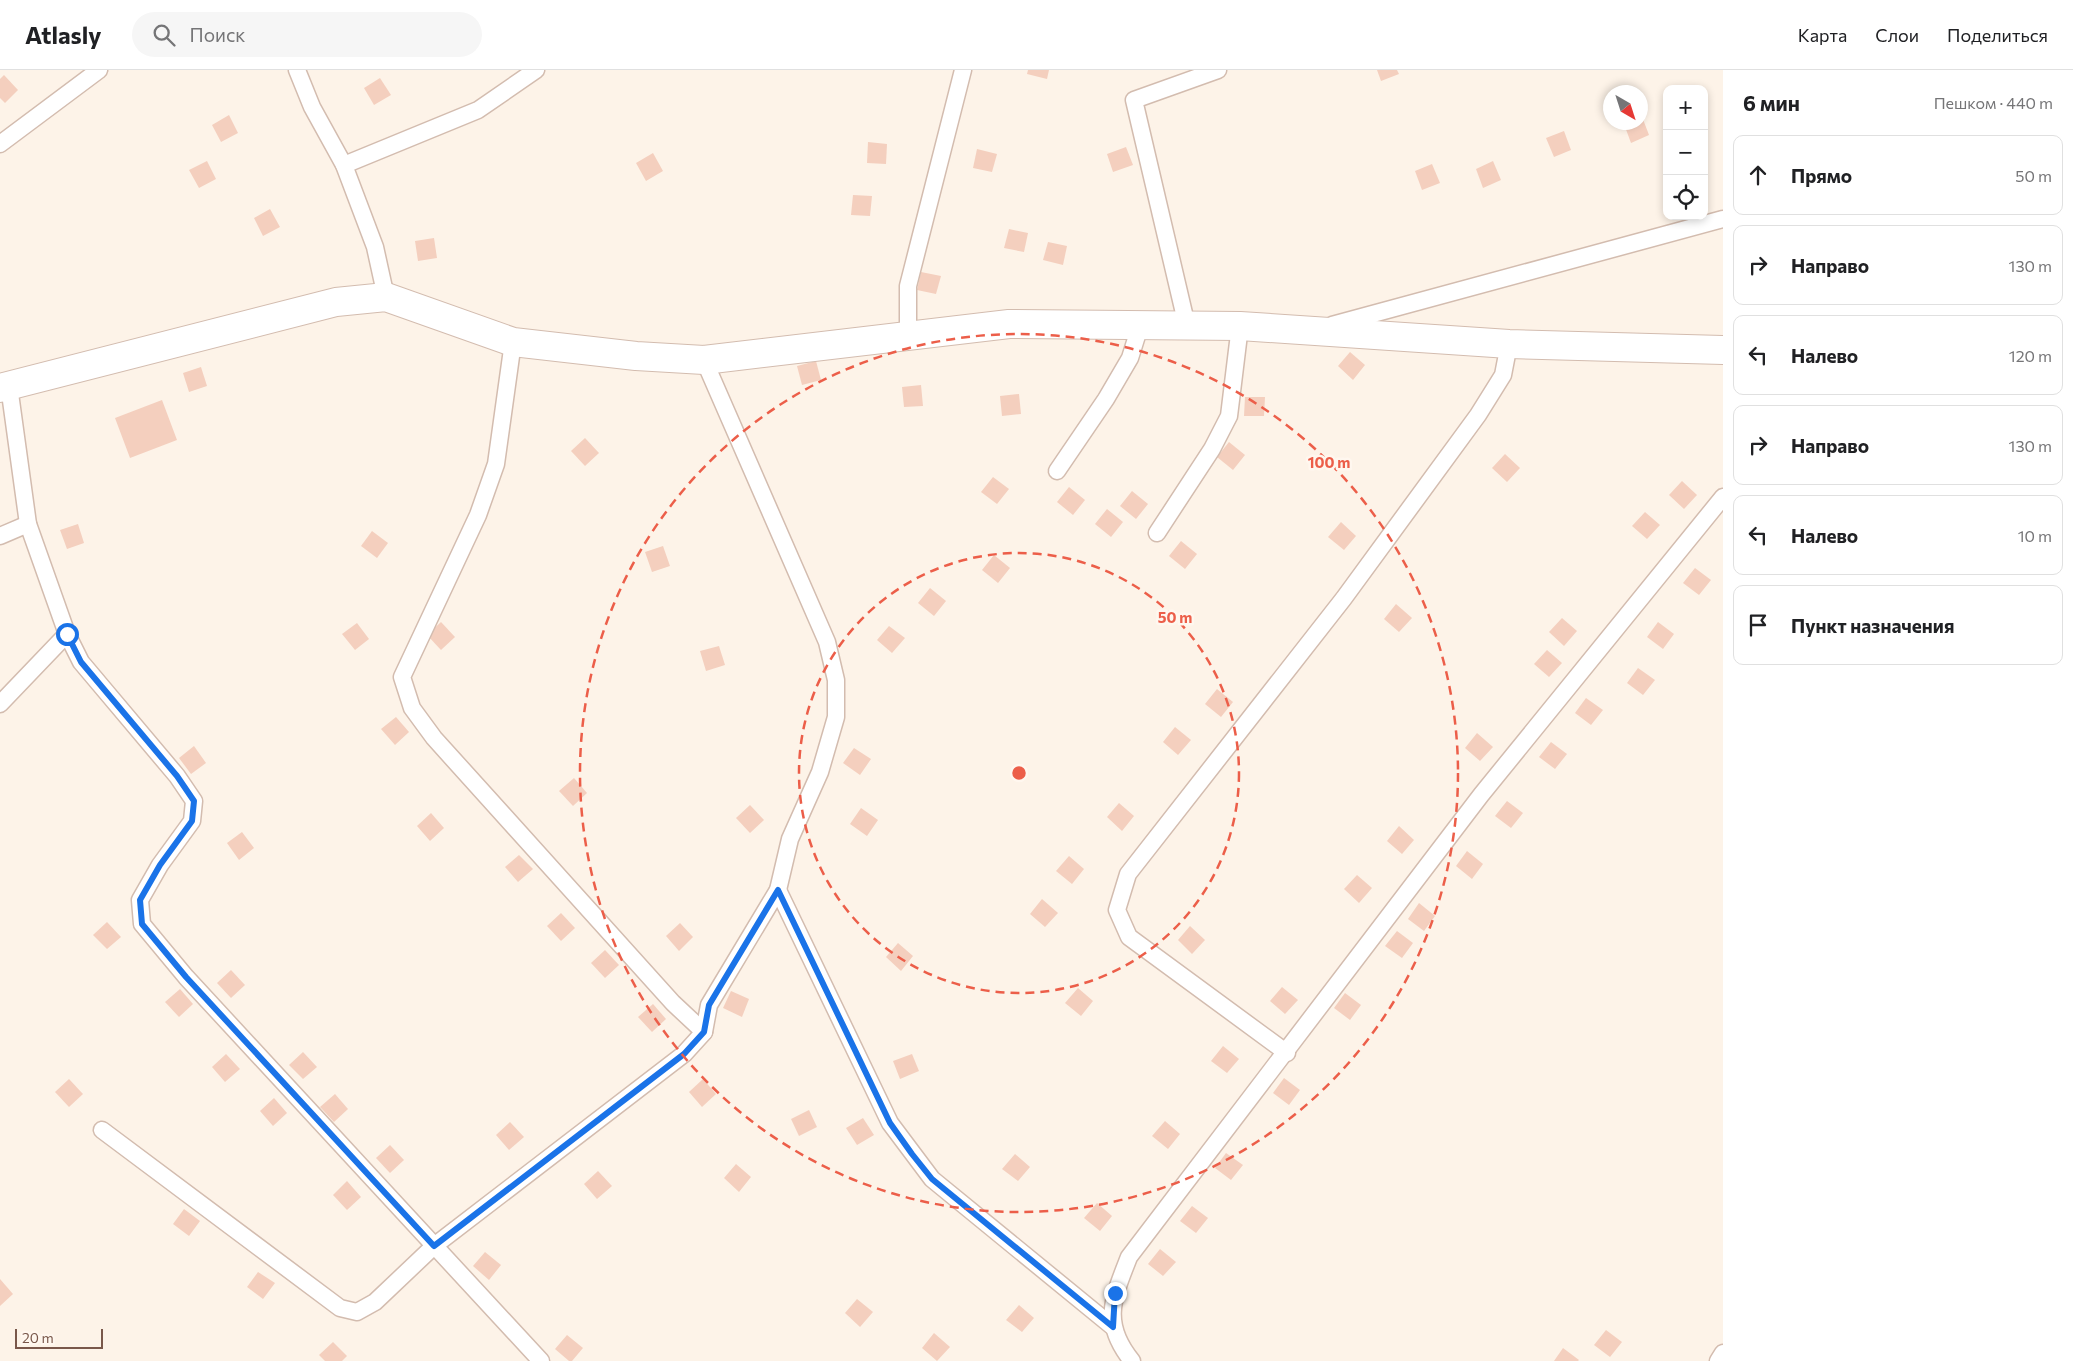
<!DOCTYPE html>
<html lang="ru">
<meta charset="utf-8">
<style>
:root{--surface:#fff;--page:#f6f6f6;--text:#202124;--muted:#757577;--line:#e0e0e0}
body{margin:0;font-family:Commissioner,sans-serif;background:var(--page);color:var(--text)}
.controls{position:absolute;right:15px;top:15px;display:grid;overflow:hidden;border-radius:10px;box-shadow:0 2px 8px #0003}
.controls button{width:45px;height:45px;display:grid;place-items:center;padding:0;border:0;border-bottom:1px solid var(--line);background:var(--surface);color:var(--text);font:25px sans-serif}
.compass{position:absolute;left:1603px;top:15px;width:45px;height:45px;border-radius:50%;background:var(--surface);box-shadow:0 2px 8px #0003;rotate:141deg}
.scale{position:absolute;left:15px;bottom:12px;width:88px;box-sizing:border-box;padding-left:5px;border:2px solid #79574a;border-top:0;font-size:14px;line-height:18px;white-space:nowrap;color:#79574a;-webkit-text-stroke:4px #fff7ef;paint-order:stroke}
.stop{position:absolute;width:15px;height:15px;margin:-11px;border:4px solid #1a73e8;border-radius:50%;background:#fff}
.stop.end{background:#1a73e8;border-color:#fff;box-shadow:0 1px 5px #0008}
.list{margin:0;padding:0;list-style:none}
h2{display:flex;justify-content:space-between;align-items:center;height:65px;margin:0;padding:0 20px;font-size:21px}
h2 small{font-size:16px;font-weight:400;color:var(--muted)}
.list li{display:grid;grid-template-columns:32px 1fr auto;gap:15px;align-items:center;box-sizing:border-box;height:80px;margin:0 10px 10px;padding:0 10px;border:1px solid var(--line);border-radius:10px}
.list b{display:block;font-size:19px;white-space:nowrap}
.list em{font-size:16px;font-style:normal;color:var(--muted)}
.icon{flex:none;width:28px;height:28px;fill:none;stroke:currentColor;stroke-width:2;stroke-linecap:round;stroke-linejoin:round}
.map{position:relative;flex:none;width:1723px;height:1291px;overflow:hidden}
header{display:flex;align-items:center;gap:30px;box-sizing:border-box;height:70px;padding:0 25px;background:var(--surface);border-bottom:1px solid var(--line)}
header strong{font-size:24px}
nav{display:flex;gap:28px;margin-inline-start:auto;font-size:18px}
.search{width:350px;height:45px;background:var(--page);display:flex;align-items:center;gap:12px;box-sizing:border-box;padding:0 18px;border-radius:28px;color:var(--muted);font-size:19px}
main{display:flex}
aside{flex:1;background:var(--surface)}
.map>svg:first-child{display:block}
.building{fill:#f4cfbe}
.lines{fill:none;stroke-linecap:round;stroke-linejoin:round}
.lane-casing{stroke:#d3bcaf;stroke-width:19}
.street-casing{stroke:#d3bcaf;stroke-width:30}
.lane{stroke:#fff;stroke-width:16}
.street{stroke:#fff;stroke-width:28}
.route{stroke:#1a73e8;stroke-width:6}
.ring{fill:none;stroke:#ec5e49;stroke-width:2.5;stroke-dasharray:9 6}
.centre{fill:#ec5e49;stroke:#fff7ef;stroke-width:2.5}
.ring-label{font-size:15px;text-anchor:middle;font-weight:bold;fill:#ec5e49;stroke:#fff7ef;stroke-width:5;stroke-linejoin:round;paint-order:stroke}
</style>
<header>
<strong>Atlasly</strong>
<div class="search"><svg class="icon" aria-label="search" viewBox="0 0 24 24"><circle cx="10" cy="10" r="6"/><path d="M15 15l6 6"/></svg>Поиск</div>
<nav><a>Карта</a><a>Слои</a><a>Поделиться</a></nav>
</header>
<main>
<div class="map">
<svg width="1723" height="1291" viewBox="0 0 1723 1291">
<rect width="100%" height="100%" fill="#fdf3e8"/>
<g class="building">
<path d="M1028,0H1049L1047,9L1027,4Z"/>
<path d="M1377,0H1397L1399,4L1381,11Z"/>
<path d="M4,5L18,20L5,33L0,28V9Z"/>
<path d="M380,8L391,25L374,35L364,18Z"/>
<path d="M1641,44L1649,65L1631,73L1624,54L1640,52Z"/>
<path d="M229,45L238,63L221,72L212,55Z"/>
<path d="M1564,61L1571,80L1554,87L1546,68Z"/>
<path d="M868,72L887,74L886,94L867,93Z"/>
<path d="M1126,77L1133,95L1113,102L1107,84Z"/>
<path d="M977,79L997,84L992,102L973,98Z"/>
<path d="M653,83L663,101L646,111L636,93Z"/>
<path d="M207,91L216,109L199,118L189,100Z"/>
<path d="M1493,91L1501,110L1483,118L1476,99Z"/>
<path d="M1432,94L1440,113L1422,120L1415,101Z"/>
<path d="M853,125L872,126L870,146L851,145Z"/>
<path d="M270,139L280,157L263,166L254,148Z"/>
<path d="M1009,159L1028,163L1024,182L1004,178Z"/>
<path d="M434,168L437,188L418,191L415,171Z"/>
<path d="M1048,172L1067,176L1063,195L1043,190Z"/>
<path d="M921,202L941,206L936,224L917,220Z"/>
<path d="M1350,282L1365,295L1353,310L1338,296Z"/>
<path d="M816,291L821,310L802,315L797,296Z"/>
<path d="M201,297L207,316L189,322L183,303Z"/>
<path d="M921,315L923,336L904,337L902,317Z"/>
<path d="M1019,324L1021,344L1002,346L1000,326Z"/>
<path d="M1245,327H1265L1264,346H1244Z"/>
<path d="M162,330L177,370L130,388L115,348Z"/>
<path d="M585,368L599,383L585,396L571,381Z"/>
<path d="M1229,372L1245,385L1233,400L1217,387Z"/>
<path d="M1505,384L1520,398L1507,412L1492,398Z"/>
<path d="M993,407L1009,419L997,434L981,422Z"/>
<path d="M1682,411L1697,425L1684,439L1669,425Z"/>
<path d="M1069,417L1085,430L1073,445L1057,432Z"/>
<path d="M1132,421L1148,434L1136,449L1120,436Z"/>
<path d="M1107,439L1123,452L1111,467L1095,454Z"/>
<path d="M1645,442L1660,455L1647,469L1632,456Z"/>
<path d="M1341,452L1356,466L1344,480L1328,467Z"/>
<path d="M78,454L84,473L67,479L60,460Z"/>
<path d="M372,461L388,473L377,488L361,476Z"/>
<path d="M1181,471L1197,484L1185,499L1169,486Z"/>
<path d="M663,476L670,496L652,502L645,482Z"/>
<path d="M994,485L1010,498L998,513L982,500Z"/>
<path d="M1695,498L1711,510L1699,525L1683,513Z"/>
<path d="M930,518L946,531L934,546L918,533Z"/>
<path d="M1396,534L1412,548L1399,562L1384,549Z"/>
<path d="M1562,548L1577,561L1564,576L1549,562Z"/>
<path d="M441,552L455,567L441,580L427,565Z"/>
<path d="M1658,552L1674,564L1663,579L1647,567Z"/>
<path d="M357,553L369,569L355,580L342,564Z"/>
<path d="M889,556L905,568L892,583L877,570Z"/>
<path d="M719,576L725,595L706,601L700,581Z"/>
<path d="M1547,580L1562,593L1549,607L1534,594Z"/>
<path d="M1638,598L1655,610L1643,625L1627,613Z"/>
<path d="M1217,619L1233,632L1221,647L1205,634Z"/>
<path d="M1586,628L1603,640L1591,655L1575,643Z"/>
<path d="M396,647L409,662L395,675L381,659Z"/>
<path d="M1175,657L1191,670L1178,685L1163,672Z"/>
<path d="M1477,663L1493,677L1480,691L1465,678Z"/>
<path d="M1551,672L1567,684L1555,699L1539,687Z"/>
<path d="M194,676L206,693L191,704L179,688Z"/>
<path d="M854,678L871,689L860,705L843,693Z"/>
<path d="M574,708L587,723L573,736L559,721Z"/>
<path d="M1507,731L1523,743L1511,758L1495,746Z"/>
<path d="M1119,733L1134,746L1122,761L1107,747Z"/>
<path d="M750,735L764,750L750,763L736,748Z"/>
<path d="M861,738L878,750L867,766L850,754Z"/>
<path d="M431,743L444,758L430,771L417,756Z"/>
<path d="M1399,756L1414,770L1402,784L1387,771Z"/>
<path d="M242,762L254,778L239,790L227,773Z"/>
<path d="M1467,781L1483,794L1472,809L1456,796Z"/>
<path d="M519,785L533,799L518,812L505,797Z"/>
<path d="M1069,786L1084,799L1072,814L1056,801Z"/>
<path d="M1357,805L1372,818L1359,833L1344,819Z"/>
<path d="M1042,829L1058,843L1045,857L1030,844Z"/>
<path d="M1419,833L1435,846L1424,861L1408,849Z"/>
<path d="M561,843L575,858L561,871L547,856Z"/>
<path d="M107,852L121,867L107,879L93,865Z"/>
<path d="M680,853L693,867L679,881L666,866Z"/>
<path d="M1190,856L1205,870L1192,884L1178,870Z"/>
<path d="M1397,861L1413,873L1402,888L1385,876Z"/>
<path d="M898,873L913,886L901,901L886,887Z"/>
<path d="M605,880L619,895L605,908L591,893Z"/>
<path d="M231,900L245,915L231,928L217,913Z"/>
<path d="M1282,917L1298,930L1285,944L1270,931Z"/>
<path d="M1078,918L1093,931L1081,946L1065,933Z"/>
<path d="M180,919L193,934L179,947L165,932Z"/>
<path d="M731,921L749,929L742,947L723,938Z"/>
<path d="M1345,923L1361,935L1350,950L1334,938Z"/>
<path d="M653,934L666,949L652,962L638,947Z"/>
<path d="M1223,976L1239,989L1227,1003L1211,991Z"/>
<path d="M303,982L317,997L303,1009L289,995Z"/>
<path d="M226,984L240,999L225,1012L212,997Z"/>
<path d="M912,984L919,1001L900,1009L893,991Z"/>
<path d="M1284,1008L1300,1020L1289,1035L1273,1023Z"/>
<path d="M69,1009L83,1024L69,1037L55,1022Z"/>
<path d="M703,1009L716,1024L702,1037L689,1022Z"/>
<path d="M335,1024L348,1039L334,1052L320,1037Z"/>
<path d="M274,1028L287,1043L273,1056L260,1041Z"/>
<path d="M809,1040L817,1057L799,1066L791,1049Z"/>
<path d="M863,1048L874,1065L857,1075L846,1058Z"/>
<path d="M1165,1051L1180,1064L1168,1079L1152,1066Z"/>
<path d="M510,1052L524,1067L509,1080L496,1065Z"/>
<path d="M390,1075L404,1090L390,1103L376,1088Z"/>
<path d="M1226,1083L1243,1095L1231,1110L1215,1098Z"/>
<path d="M1015,1084L1030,1097L1018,1111L1002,1099Z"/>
<path d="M736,1094L751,1107L739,1122L724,1108Z"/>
<path d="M598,1101L612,1116L597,1129L584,1114Z"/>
<path d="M347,1111L361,1127L347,1140L333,1125Z"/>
<path d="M1097,1133L1112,1146L1100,1161L1084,1148Z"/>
<path d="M1192,1136L1208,1148L1196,1163L1180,1151Z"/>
<path d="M184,1139L200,1151L189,1166L173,1154Z"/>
<path d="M1160,1179L1176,1192L1163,1206L1148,1194Z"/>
<path d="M485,1182L501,1195L489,1210L473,1196Z"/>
<path d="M258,1202L275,1213L263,1229L247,1217Z"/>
<path d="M0,1209L13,1224L0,1236Z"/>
<path d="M857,1229L873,1242L860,1257L845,1243Z"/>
<path d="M1019,1235L1034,1248L1022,1262L1006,1250Z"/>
<path d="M1606,1260L1622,1272L1610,1287L1594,1275Z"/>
<path d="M934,1263L950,1277L937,1291L922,1278Z"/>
<path d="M567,1265L583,1278L572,1291H569L555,1279Z"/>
<path d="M333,1272L347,1286L342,1291H325L319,1285Z"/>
<path d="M1563,1278L1579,1290L1578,1291H1554Z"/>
</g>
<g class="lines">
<g class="lane-casing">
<g id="lane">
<path d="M297,0L312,37L344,95L375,177L386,227"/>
<path d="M0,74L99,0"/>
<path d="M344,95L478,40L536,0"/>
<path d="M1332,255L1723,149"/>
<path d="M1187,256L1134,30L1218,0"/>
<path d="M908,266V216L963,0"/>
<path d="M513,272L496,394L478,445L402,607L412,638L434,668L673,933L704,962"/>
<path d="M9,316L28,454L67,564L81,592L177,706L194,731L192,751L160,795L140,830L142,854L186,907L541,1291"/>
<path d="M1057,401L1106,329L1130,288L1140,256"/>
<path d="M1157,463L1212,379L1229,346L1240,256"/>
<path d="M0,466L28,454"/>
<path d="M0,634L67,564"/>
<path d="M778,820L890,1053L932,1109L1113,1257"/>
<path d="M1287,983L1129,867L1117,840L1128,804L1344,528L1478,345L1503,305L1509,274"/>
<path d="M102,1060L340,1238L357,1242L375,1232L434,1176L684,984L704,962L709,935L778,820L790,769L820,702L836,647V610L827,572L704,290"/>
<path d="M1132,1291C1101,1253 1113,1228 1129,1187L1481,725L1723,427"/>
<path d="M1718,1291L1723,1283"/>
</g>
</g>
<g class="street-casing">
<path id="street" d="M0,318L336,232L386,227L513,272L636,286L704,290L1009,254L1240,256L1509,274L1723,280"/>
</g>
<use href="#lane" class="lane"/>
<use href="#street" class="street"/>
</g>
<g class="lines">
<path class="route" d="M67,564L81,592L177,706L194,731L192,751L160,795L140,830L142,854L186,907L434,1176L684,984L704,962L709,935L778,820L890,1053L912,1084L932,1109L1113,1257L1115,1223"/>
</g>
<g class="ring">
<circle cx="1019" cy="703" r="220"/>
<circle cx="1019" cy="703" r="439"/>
</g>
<circle cx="1019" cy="703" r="8" class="centre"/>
<g class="ring-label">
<text x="1329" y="398">100 m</text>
<text x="1175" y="553">50 m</text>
</g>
</svg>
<div class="controls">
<button>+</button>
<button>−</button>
<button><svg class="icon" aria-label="locate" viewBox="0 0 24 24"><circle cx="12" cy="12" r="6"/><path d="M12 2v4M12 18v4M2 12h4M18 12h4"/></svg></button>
</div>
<svg class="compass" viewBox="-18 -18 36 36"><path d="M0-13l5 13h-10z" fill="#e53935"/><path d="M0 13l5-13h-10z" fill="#757577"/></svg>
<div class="scale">20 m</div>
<div class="stop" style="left:67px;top:564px"></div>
<div class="stop end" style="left:1115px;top:1223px"></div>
</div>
<aside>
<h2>6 мин<small>Пешком · 440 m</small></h2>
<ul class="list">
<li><svg class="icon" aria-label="ahead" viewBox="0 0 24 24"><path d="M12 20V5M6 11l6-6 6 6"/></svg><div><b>Прямо</b></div><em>50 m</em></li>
<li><svg class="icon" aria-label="right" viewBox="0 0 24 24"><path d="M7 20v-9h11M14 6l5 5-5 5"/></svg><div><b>Направо</b></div><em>130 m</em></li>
<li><svg class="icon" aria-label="left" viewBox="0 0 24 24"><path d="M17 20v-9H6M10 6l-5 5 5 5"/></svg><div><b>Налево</b></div><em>120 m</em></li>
<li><svg class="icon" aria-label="right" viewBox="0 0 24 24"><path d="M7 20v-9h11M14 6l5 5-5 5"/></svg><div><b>Направо</b></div><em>130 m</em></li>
<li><svg class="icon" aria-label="left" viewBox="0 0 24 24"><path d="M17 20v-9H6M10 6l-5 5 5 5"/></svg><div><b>Налево</b></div><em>10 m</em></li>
<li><svg class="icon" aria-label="arrive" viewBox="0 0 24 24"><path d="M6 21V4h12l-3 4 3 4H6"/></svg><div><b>Пункт назначения</b></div></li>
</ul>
</aside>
</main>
